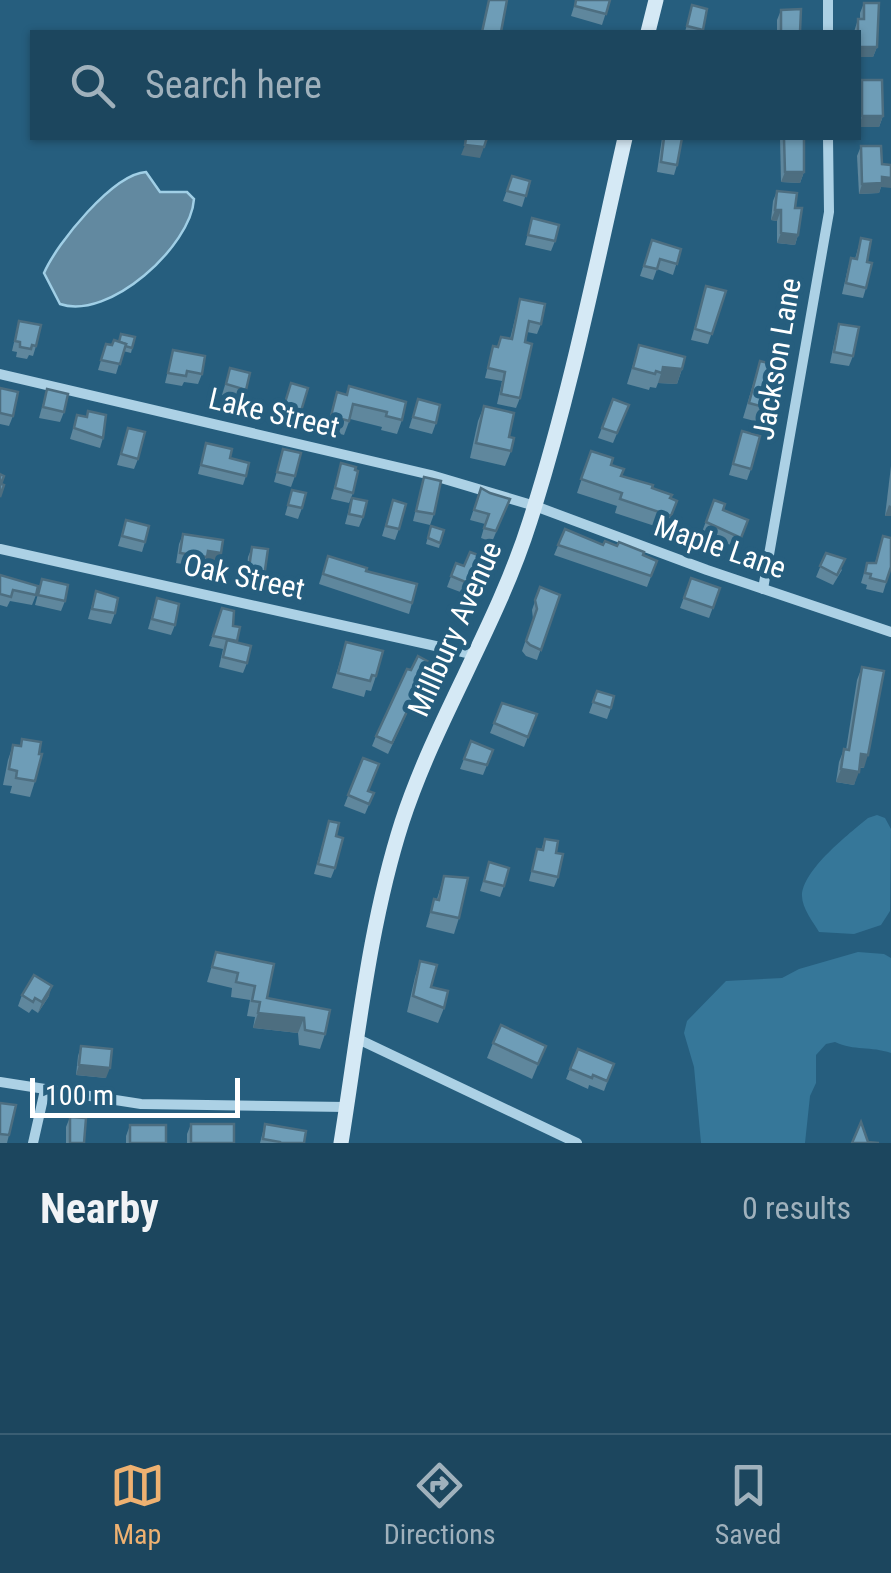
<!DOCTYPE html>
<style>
:root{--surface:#1c465e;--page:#254d64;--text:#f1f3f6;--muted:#a0b1bc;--line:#3a5e73;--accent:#eeb171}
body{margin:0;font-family:"Roboto Condensed",sans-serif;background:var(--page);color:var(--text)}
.scale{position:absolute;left:30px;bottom:25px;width:210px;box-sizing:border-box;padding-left:10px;border:5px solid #fff;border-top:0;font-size:28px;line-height:35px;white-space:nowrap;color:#fff;-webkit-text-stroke:8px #265e7e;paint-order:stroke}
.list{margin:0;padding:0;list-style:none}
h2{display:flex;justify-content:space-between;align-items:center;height:130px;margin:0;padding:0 40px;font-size:42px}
h2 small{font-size:32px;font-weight:400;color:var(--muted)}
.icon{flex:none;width:55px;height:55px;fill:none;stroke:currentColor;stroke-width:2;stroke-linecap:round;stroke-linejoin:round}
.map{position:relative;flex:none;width:891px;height:1143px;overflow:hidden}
.search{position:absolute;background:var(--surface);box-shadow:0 2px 8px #0004;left:30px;right:30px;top:30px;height:110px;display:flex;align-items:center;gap:25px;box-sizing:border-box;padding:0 35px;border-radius:0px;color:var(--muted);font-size:38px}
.sheet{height:290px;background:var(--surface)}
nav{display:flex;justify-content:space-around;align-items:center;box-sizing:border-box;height:140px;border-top:2px solid var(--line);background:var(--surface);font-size:28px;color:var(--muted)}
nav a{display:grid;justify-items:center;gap:5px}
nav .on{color:var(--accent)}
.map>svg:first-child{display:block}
.green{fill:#367799}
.water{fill:#6289a0;stroke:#a0cfe6;stroke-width:2.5}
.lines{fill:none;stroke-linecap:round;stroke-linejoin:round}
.street{stroke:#acd1e5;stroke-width:10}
.secondary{stroke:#d5e9f5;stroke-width:15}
.wall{fill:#5f879d}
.shaded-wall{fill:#4d6e80}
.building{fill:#6e9db7;stroke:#4d6e80;stroke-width:2.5}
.labels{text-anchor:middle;stroke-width:10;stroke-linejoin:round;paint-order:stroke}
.street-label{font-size:30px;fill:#fff;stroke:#265e7e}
</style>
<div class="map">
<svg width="891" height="1143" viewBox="0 0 891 1143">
<rect width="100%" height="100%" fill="#265e7e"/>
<g class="green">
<path d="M877,815L885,818L891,829L890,911L881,925L854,934L819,932C813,922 802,908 802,896C802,870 850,833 868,818Z"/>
<path d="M858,952L884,954L891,958V1053C871,1046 854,1051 835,1042L826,1044L816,1055V1083L810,1096L805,1143H701L694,1067L684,1033L687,1021L726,981L782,978L799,969Z"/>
</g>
<path class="water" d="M146,172L160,192H187L194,199C191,246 109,321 60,304L44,273C57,243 113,174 146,172Z"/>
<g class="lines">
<g class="street">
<path d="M828,32V0"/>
<path d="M0,374L431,475L535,506L707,570L891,632"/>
<path d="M0,549L476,655"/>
<path d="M763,589L829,212L828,138"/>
<path d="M358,1039L577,1143"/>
<path d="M0,1082L141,1104L347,1107"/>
<path d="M33,1143L45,1090"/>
</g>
<g class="secondary">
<path d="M648,32L656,0"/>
<path d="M341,1143C358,1037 369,925 402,822C436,718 497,626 530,521C570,396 596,266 625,138"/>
</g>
</g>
<g class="wall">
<path d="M576,0H610L602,25L571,16Z"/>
<path d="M864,3L877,47L873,57L858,32H854L858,19H860V13Z"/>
<path d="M692,5L707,9L702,32H685Z"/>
<path d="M781,10L800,32H777V20Z"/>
<path d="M862,80L883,116L879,127H859L858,90Z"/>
<path d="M662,138H682L677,165L674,175L657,172Z"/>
<path d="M780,138H804V172L800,183L781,182Z"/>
<path d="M861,146L881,187L879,193L859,194L857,156Z"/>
<path d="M512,176L530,181L522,207L503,201Z"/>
<path d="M777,191L795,208L798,235L795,245L777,243V221L771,220L773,201Z"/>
<path d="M532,218L555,241L551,251L525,245Z"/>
<path d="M861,238L866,288L863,298L842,294L848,268L851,258L855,259Z"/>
<path d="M652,240L681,249L673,275L657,269L653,280L640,276Z"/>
<path d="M706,286L726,291L708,344L691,340Z"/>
<path d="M520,299L541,324L537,334L527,332L520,398L516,408L497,404L502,381L485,378L493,346L497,347L501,337L510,339Z"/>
<path d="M19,321L36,346L33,356L29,355L27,359L16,357L17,352L12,351Z"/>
<path d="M839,324L853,356L849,366L830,363L836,334Z"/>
<path d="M135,337L131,353L123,351L116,374L98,370L106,344L112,345Z"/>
<path d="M639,345L682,369L677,384L658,383L656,388L650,387L649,390L627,384Z"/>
<path d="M173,350L202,374L198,384L184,382L182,386L165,383Z"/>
<path d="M760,361L768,408L762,423L743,418Z"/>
<path d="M230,368L246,390L242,400L222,395Z"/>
<path d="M291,383L308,388L298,421L280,416Z"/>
<path d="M349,386L402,420L397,434L381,430L382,427L350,419L344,435L326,430L337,392L346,395Z"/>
<path d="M0,388L13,416L9,426L0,424Z"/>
<path d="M47,389L64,412L60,422L39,418Z"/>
<path d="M418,399L436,423L432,434L409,428Z"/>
<path d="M613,399L629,405L613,443L598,438Z"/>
<path d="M484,406L509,437L511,451L505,466L470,458L478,421Z"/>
<path d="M88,411L103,438L100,448L70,439L77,415L86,417Z"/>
<path d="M128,428L138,459L134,469L117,465Z"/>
<path d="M742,431L751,469L747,480L729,475Z"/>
<path d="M206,443L230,458L246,476L243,485L198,474Z"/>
<path d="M283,449L295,476L291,487L274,482Z"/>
<path d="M591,451L611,465L621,476L652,488L677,501L667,530L615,513L617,506L577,493Z"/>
<path d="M341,463L353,493L349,503L331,499Z"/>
<path d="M891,466V516H885Z"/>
<path d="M424,477L434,514L430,525L413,521Z"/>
<path d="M481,488L490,493L510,499L492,542L481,538L485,524L470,520Z"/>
<path d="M292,490L302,508L298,519L285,515Z"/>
<path d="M352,498L363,517L359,527L345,524Z"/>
<path d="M393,500L399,529L395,540L382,536Z"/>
<path d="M714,500L723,510L748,520L737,548L702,532Z"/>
<path d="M126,520L145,542L142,552L118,546Z"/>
<path d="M431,526L444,530L439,548L426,544Z"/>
<path d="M565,529L603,545L643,555L657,561L647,587L554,555Z"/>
<path d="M183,534L221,553L218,564L205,562L203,567L176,563L179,544Z"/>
<path d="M883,536L891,567L883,593L866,589L867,585L861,583L867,563H875Z"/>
<path d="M252,547L260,587L245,585L248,557Z"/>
<path d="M826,553L842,570L833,585L816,577Z"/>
<path d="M328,556L366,571L412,603L409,614L319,584Z"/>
<path d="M486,558L471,596L447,587L456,563L464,566Z"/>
<path d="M0,575L36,595L32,605L10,601L7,607L0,605Z"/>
<path d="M691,578L720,588L709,618L680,608Z"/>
<path d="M42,579L65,601L61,611L35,605Z"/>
<path d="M540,587L560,595L537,660L526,656L522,651L533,619L532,610Z"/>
<path d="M96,591L115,613L111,624L88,619Z"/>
<path d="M157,598L175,625L171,635L148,629Z"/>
<path d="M222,608L233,626L236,642L247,663L243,673L219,667L223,649L209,646Z"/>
<path d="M346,642L376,676L371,691L366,690L364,697L332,688Z"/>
<path d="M862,667L864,768H859L854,785L836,782L839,762L844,749L846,750L857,680Z"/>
<path d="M440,668L425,699L416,694L388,754L372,746L376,736L411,670Z"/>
<path d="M597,691L611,708L607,719L589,713Z"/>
<path d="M502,703L537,714L524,747L490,733Z"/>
<path d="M22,739L39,754L35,781L30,797L10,793L12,786L3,785L8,760L13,745L20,746Z"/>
<path d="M471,741L493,750L483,775L460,769Z"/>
<path d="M363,758L369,791L374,793L365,814L344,806Z"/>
<path d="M329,821L335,868L331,878L314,874Z"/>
<path d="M545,839L558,877L554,887L529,881L537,849L541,850Z"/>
<path d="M489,862L504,886L500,897L480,891Z"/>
<path d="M444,876L459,918L454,934L426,927L434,899H437Z"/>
<path d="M216,952L274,964L267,998L330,1010L325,1034L320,1049L299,1045L298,1033L253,1028L255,1017L247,1016L250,1000L231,997L232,988L207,982Z"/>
<path d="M420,961L431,987L444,1008L438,1023L407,1012L415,977Z"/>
<path d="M22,995L49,996L38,1013L32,1009L29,1013L18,1006Z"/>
<path d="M493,1043L546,1046L532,1079L487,1058Z"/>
<path d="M81,1046L106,1078L76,1075L78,1056Z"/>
<path d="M578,1049L614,1064L604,1091L589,1085L588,1089L566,1079Z"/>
<path d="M0,1103L9,1135L7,1143H0Z"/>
<path d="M70,1117L84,1143H66V1127Z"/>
<path d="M191,1124L234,1143H187V1134Z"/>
<path d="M265,1124L304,1143H260Z"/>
<path d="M130,1125L166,1143H126V1136Z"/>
</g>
<g class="shaded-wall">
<path d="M858,47H877L873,57H858Z"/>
<path d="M862,116H883L879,127H859Z"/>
<path d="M465,145L484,147L480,158L461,155Z"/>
<path d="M785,172H804L800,183L781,182Z"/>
<path d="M882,177L891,178V188L881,187L879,193L859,194L862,184Z"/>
<path d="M775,210H781L777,221L771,220Z"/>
<path d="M781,233L798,235L795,245L777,243Z"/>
<path d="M663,367L682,369L677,384L658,383Z"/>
<path d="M889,505L891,506V516H885Z"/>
<path d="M208,551L221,553L218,564L205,562Z"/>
<path d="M248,575L264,577L260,587L245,585Z"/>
<path d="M861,754L868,755L864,768L856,767Z"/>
<path d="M841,769L859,772L854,785L836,782Z"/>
<path d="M52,986L49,996L38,1013L42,1002Z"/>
<path d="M258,1013L304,1018L298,1033L253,1028Z"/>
<path d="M79,1065L110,1068L106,1078L76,1075Z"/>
</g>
<g class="building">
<path d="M489,0H507L501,32H482Z"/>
<path d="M576,0H610L606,14L575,6Z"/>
<path d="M864,3H879L877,47H858V19H864Z"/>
<path d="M692,5L707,9L703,30L687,26Z"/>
<path d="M801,9L800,32H781V10Z"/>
<path d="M862,80H882L883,116H862Z"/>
<path d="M466,138H487L484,147L465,145Z"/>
<path d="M664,138H682L677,165L661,162Z"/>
<path d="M784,138H804V172H785Z"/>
<path d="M861,146H881L882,164L891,165V178L882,177V183L862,184Z"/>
<path d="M512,176L530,181L526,196L507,191Z"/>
<path d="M777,191L797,193L795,208H802L798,235L781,233V210H775Z"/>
<path d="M532,218L559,225L555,241L528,235Z"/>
<path d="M861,238L871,240L867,262L872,263L866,288L846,283L851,258L857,259Z"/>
<path d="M652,240L681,249L677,264L660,259L657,269L644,266Z"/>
<path d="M706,286L726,291L712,334L695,329Z"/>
<path d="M520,299L545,304L541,324L529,321L525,342L532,344L520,398L501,394L505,372L488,368L493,346L498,347L501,337L512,339Z"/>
<path d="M19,321L41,325L36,346L32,345L31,349L20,347V342L15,341Z"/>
<path d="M839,324L859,327L853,356L834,352Z"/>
<path d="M121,334L135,337L132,348L125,346L126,344L119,342Z"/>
<path d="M114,340L126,344L120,364L101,360L106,344L112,345Z"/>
<path d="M639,345L685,357L682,369L663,367L662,373L656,371L655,374L633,368Z"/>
<path d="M173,350L205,356L202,374L187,371L186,376L168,373Z"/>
<path d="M760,361L779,366L768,408L749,403Z"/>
<path d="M230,368L250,373L246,390L226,384Z"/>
<path d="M291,383L308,388L301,411L284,406Z"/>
<path d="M349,386L406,402L402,420L386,416L387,412L353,404L349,421L331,416L337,392L347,395Z"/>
<path d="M0,388L18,392L13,416L0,413Z"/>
<path d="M47,389L68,394L64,412L43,407Z"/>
<path d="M418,399L440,405L436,423L413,417Z"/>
<path d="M613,399L629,405L617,433L602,428Z"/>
<path d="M484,406L514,413L509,437L514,438L511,451L476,443Z"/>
<path d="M88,411L106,415L103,438L74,428L77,415L87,417Z"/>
<path d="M128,428L145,432L138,459L121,454Z"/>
<path d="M742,431L760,436L751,469L733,464Z"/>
<path d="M206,443L232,449L230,458L249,463L246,476L201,465Z"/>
<path d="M283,449L301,453L295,476L277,472Z"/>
<path d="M591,451L613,458L611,465L624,469L621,476L653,485L652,488L672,495L670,498L677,501L671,516L620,499L622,493L581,479Z"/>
<path d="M341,463L356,467L355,470L358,471L353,493L335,488Z"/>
<path d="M0,474L4,476L1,484L4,485L0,497Z"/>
<path d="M424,477L441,481L434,514L416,511Z"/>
<path d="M481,488L490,493L510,499L496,531L484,528L489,514L474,510Z"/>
<path d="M292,490L306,493L302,508L288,505Z"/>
<path d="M352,498L367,501L363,517L349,514Z"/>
<path d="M393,500L406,504L399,529L386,526Z"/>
<path d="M714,500L725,504L723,510L748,520L741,538L706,522Z"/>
<path d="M126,520L149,526L145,542L122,536Z"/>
<path d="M431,526L444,530L440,543L428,538Z"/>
<path d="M565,529L603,545L605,541L617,546L619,542L644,552L643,555L657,561L651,576L558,545Z"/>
<path d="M183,534L223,540L221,553L208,551L207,557L180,553Z"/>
<path d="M883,536L891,538V567L886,582L870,578L871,574L865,573L867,563H876Z"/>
<path d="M252,547L268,549L264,577L248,575Z"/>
<path d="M470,552L486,558L475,586L451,576L456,563L464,566Z"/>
<path d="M826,553L845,559L837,575L820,566Z"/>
<path d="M328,556L367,568L366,571L417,584L412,603L323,574Z"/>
<path d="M0,575L38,586L36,595L13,590L11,597L0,594Z"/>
<path d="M691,578L720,588L713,608L684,598Z"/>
<path d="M42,579L68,585L65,601L38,595Z"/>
<path d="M540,587L560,595L541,650L530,645L526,641L537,609L535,600Z"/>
<path d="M96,591L118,598L115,613L92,609Z"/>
<path d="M157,598L179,604L175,625L152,619Z"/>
<path d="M222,608L234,611L233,626L240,627L237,641L213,636Z"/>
<path d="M227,640L251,646L247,663L223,657Z"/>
<path d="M346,642L383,651L376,676L372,675L370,681L338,673Z"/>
<path d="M418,656L440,668L429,688L420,684L392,743L376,736L407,669L411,670Z"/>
<path d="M862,667L884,671L868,755L861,754L859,772L841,769L844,749L849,750Z"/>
<path d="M597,691L614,696L611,708L593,702Z"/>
<path d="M502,703L537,714L528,737L494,723Z"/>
<path d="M22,739L41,742L39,754H42L35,781L16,778L17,771L9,769L13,745L21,746Z"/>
<path d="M471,741L493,750L487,765L464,759Z"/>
<path d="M363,758L379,764L368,791L374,793L369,804L348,795Z"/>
<path d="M329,821L339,823L336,836L343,838L335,868L318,864Z"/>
<path d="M545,839L558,841L556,853L563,854L558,877L532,871L537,849L543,850Z"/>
<path d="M489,862L509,868L504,886L484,881Z"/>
<path d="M444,876L468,878L459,918L431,912L434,899L439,900Z"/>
<path d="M216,952L274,964L267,998L330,1010L325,1034L305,1030L304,1018L258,1013L260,1002L252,1001L255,986L236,982L238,973L212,967Z"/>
<path d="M420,961L437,965L431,987L448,991L444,1008L413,996Z"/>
<path d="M34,975L52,986L42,1002L35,998L33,1002L22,995Z"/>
<path d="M501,1025L546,1046L538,1064L493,1043Z"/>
<path d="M81,1046L112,1049L110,1068L79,1065Z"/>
<path d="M578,1049L614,1064L607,1081L593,1075L592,1078L570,1069Z"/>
<path d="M0,1103L16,1105L9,1135L0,1134Z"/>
<path d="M70,1117L86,1118L84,1143H70Z"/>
<path d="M861,1122L868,1142L879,1143H852Z"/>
<rect x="191" y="1124" width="43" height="19"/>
<path d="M265,1124L306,1131L304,1143H280V1142L263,1139Z"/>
<rect x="130" y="1125" width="36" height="18"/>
</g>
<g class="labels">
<g class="street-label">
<text transform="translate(777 359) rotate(-80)" y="10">Jackson Lane</text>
<text transform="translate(274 413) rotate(13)" y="10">Lake Street</text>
<text transform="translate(720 547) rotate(19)" y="10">Maple Lane</text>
<text transform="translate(244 577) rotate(12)" y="10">Oak Street</text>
<text transform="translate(455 629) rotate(-66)" y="10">Millbury Avenue</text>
</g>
</g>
</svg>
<div class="scale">100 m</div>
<div class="search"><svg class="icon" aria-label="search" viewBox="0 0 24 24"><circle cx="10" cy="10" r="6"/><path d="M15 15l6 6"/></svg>Search here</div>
</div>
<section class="sheet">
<h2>Nearby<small>0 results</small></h2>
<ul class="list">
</ul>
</section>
<nav>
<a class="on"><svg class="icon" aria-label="map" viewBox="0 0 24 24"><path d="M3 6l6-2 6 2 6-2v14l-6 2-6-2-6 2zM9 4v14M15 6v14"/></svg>Map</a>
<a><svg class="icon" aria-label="directions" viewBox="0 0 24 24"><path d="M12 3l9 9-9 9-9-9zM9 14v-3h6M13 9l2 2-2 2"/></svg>Directions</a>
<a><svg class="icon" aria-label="saved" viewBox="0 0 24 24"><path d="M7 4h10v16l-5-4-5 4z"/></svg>Saved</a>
</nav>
